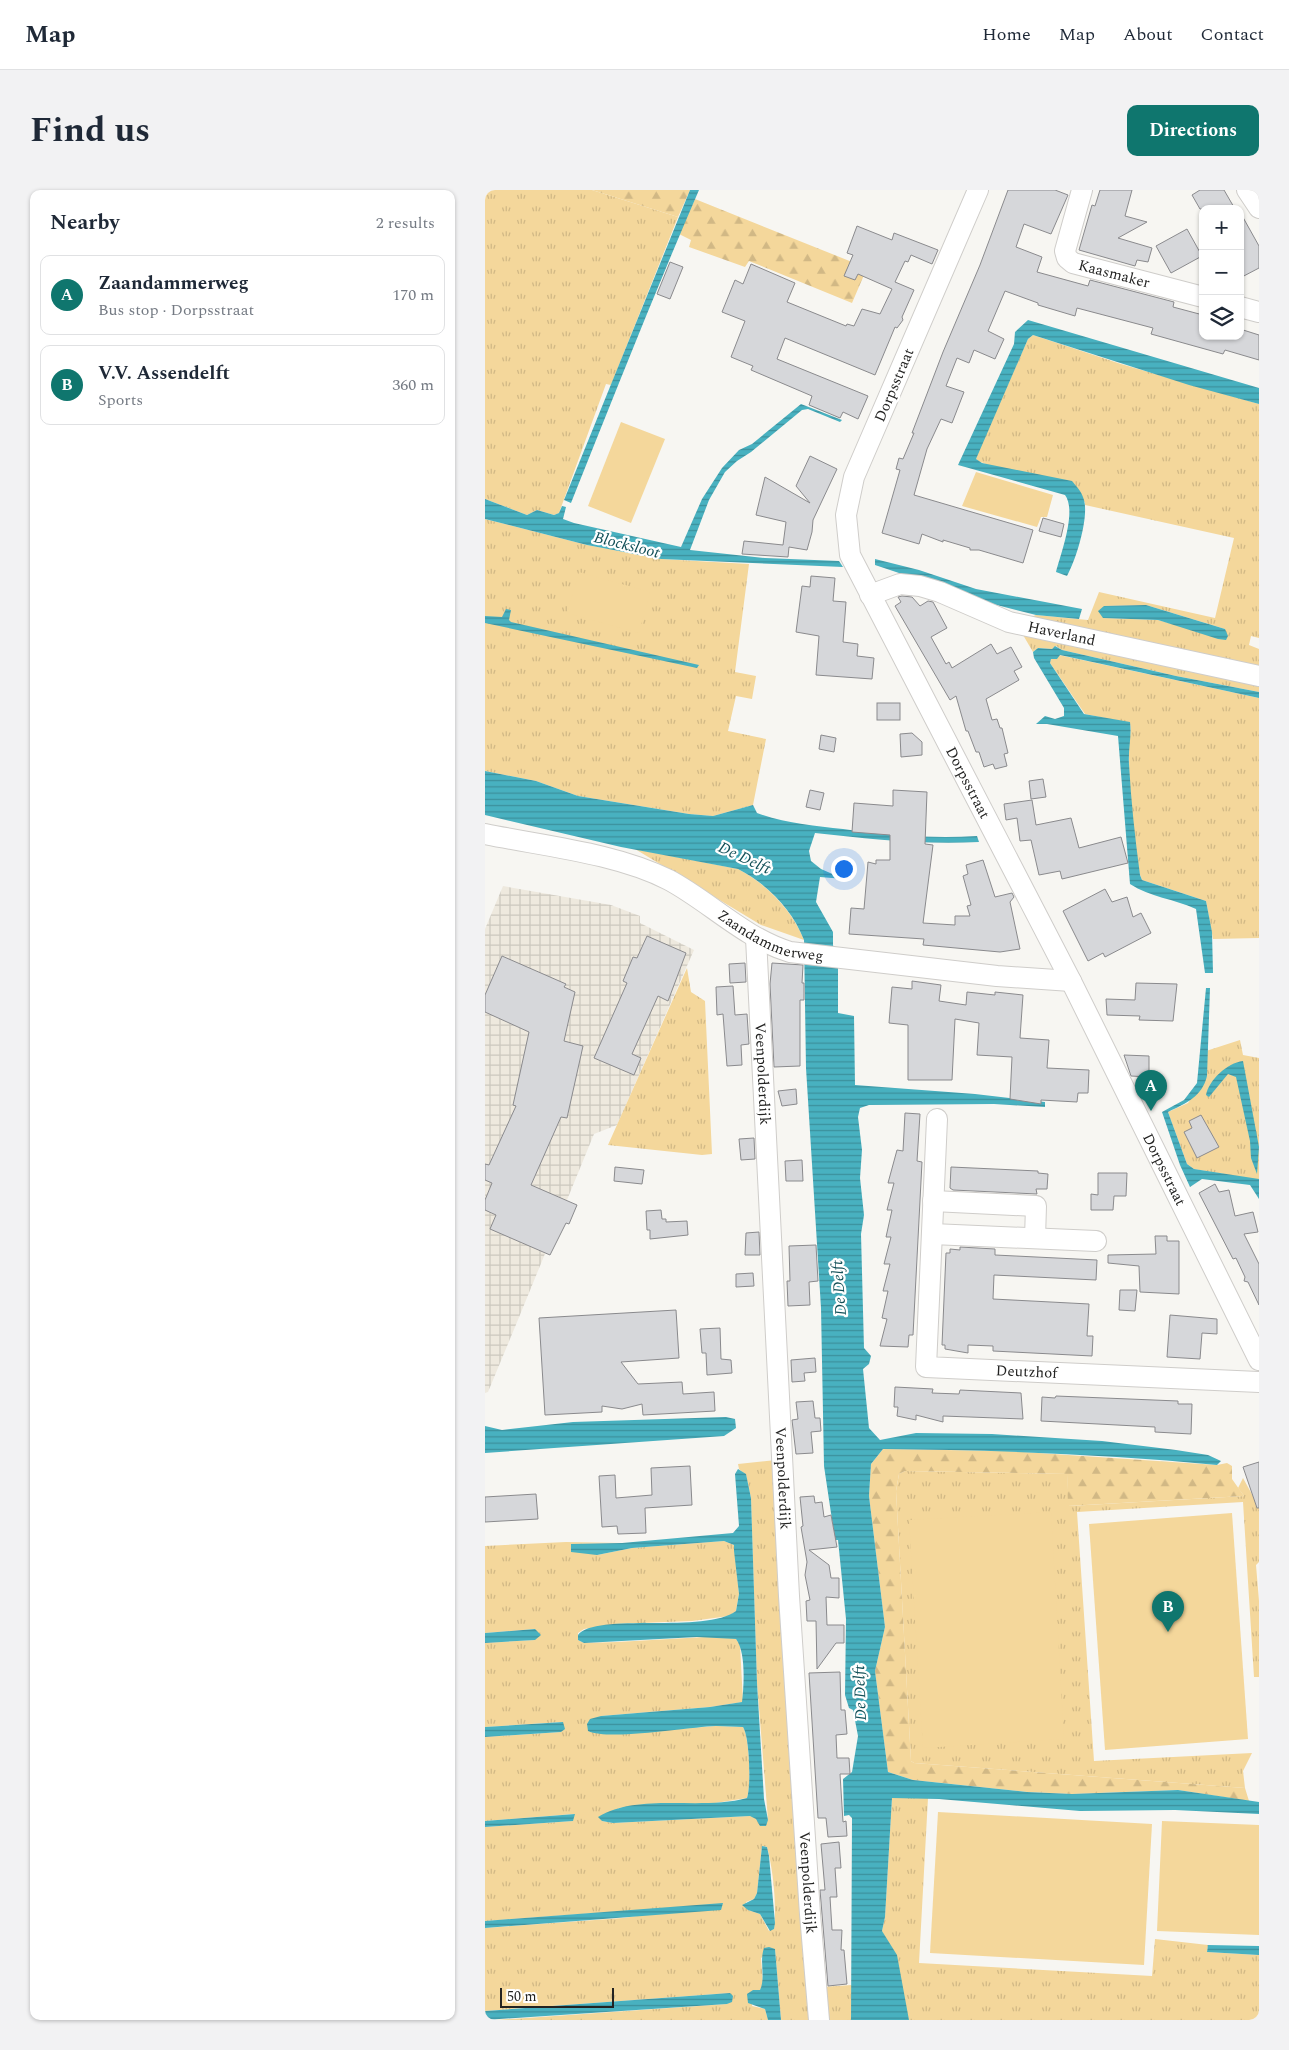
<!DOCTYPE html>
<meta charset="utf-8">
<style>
:root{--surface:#fff;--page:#f2f2f3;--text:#1f2937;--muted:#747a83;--line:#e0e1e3;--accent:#0f766e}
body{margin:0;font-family:Spectral,serif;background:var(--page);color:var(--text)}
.controls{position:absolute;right:15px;top:15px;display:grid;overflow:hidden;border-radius:10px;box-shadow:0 1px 4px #0004}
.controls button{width:45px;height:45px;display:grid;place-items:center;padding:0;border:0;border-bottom:1px solid var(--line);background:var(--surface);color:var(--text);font:25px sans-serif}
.scale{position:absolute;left:15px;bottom:12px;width:114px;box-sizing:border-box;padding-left:5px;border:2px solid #232322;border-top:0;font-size:14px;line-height:18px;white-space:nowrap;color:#232322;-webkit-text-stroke:4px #fff;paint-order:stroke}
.you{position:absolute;left:358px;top:678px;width:18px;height:18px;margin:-12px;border:4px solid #fff;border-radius:50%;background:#1a73e8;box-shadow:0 0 0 8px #1a73e833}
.badge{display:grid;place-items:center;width:32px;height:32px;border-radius:50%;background:var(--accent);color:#fff;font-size:16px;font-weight:700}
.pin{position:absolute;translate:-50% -41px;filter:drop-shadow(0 1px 2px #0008)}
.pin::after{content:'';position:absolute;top:26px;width:18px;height:15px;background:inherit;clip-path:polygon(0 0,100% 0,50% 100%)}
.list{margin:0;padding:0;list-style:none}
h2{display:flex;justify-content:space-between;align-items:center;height:65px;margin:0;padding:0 20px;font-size:21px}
h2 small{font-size:16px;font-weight:400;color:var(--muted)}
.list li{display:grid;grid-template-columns:32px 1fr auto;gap:15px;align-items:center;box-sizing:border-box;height:80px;margin:0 10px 10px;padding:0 10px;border:1px solid var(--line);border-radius:10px}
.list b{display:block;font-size:19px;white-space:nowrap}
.list p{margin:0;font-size:16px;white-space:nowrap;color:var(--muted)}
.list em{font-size:16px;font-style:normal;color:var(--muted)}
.icon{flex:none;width:28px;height:28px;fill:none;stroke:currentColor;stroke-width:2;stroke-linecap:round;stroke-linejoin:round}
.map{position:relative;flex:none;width:774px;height:1830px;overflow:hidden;border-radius:10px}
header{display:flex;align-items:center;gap:30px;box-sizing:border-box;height:70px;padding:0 25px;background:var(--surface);border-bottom:1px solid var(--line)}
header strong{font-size:24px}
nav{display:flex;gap:28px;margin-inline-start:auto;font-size:18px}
.intro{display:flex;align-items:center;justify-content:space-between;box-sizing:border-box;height:120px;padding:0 30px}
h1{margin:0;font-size:35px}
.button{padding:12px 22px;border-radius:10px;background:var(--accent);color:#fff;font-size:18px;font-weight:700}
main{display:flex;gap:30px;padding:0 30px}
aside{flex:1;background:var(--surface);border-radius:10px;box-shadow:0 1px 4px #0004}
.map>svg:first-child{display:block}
.industrial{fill:url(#industrial-grid)}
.grass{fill:url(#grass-tufts);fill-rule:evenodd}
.forest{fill:url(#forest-firs)}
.pitch{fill:#f4d79b}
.water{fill:url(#water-rules)}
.building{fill:#d6d7da;stroke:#8a8a8d}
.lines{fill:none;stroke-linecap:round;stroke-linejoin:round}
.minor-casing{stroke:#cfcdca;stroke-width:22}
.minor{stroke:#fff;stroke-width:20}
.labels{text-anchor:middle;stroke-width:4.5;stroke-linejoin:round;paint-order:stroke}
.street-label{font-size:15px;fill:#232322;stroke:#fff}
.water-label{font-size:16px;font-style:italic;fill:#114f57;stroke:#fff}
</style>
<header>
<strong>Map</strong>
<nav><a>Home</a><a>Map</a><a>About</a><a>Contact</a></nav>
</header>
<div class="intro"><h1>Find us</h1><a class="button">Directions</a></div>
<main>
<aside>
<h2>Nearby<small>2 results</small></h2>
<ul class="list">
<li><span class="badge">A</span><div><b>Zaandammerweg</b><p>Bus stop · Dorpsstraat</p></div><em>170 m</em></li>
<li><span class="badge">B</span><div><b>V.V. Assendelft</b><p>Sports</p></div><em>360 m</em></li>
</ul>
</aside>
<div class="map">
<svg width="774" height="1830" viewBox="0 0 774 1830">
<defs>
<pattern id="industrial-grid" width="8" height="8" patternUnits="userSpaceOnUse" patternTransform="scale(1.25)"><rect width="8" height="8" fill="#eee9de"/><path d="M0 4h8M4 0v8" fill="none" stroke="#ccc8be"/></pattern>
<pattern id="grass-tufts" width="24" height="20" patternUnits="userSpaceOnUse" patternTransform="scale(1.25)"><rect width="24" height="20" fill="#f4d79b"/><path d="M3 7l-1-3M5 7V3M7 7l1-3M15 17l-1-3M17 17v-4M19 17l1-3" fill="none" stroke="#d1b885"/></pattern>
<pattern id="forest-firs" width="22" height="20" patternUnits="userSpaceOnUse" patternTransform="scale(1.25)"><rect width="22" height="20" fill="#f4d79b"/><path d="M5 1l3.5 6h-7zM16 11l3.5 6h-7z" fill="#d1b885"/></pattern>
<pattern id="water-rules" width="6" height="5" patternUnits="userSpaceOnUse" patternTransform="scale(1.25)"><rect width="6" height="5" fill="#48b1c0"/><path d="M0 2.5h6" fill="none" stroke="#3c909c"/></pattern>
</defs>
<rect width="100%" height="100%" fill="#f7f6f2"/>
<path class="industrial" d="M18,696L126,715L155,726V733L209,760L132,935L109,944L30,1137L3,1202L0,1203V739Z"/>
<g class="grass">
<path d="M0,0H107L193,27L126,195L121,194L74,323L69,325L52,320L42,325L0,309Z"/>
<path d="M548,145L636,174L774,214V448L766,446L764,455L774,459V502L691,486L577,460L571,456L567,459L553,458L548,462L531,433L551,425L603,430L614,402L730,428L749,348L600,315V312L493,271L491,269L493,262L543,149ZM661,415L740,439L702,438L673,430L619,428V416Z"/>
<path d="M0,329L102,355L176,369L264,374L250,482L271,486L267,509L251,506L243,541L281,549L268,615L228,626L204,624L93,606L51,591L0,581Z"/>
<path d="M574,465L774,508V748L728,749L721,711L657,690C646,663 644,594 644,563C643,551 647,544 645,533L600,524L565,473L566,468Z"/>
<path d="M150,659L253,679C282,694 307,720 319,750L276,735Z"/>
<path d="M202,778L206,802L220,811L227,964L217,965L123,955Z"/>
<path d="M755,850L758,865L774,868V990L709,979L702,974L683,922L703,913L722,886L721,861Z"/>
<path d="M291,1270L329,1830H296L290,1759L276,1768L278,1794L275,1800H268L267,1816L280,1819L283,1830H11L242,1814L247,1811L245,1803L0,1821V1738L138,1728L238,1714L0,1731V1637L88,1631L89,1624L0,1631V1547L76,1542L77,1532L0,1537V1453L50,1450V1439L0,1443V1356L81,1352L137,1353L86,1354L112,1365L147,1358L239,1351L249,1355L254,1404L251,1421L244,1426L207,1431L131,1434L99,1439L93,1443V1450L99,1453L132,1452L237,1446L251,1449L255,1455L258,1512L225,1517L116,1526L167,1541L231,1536L258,1537C265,1549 266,1597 262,1608L224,1614H175L134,1618L117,1631L128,1633L265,1626L283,1630L272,1493L266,1308L261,1285L254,1279L253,1274ZM277,1656L282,1657C288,1678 292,1717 289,1739L284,1741L275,1724L263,1720L261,1712L269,1709L272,1703Z"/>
<path d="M420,1281L582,1284L584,1316L759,1306L753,1298L758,1288L774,1317V1372L771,1375L774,1411V1487H769L758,1312L592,1322L609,1571L767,1563L758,1581L760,1598L429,1573L426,1571L411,1301L414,1284Z"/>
<path d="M407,1608H443L434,1773L667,1786L670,1749L723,1755L722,1762L774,1765V1830H424L397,1741L400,1727Z"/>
<path d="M367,1795L366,1830H340L336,1797Z"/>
</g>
<g class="forest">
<path d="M107,0H205L193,27Z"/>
<path d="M210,9L382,78L367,113L264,71L260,77L204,57L206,50L194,44Z"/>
<path d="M398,1259L522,1261L732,1275L742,1273L747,1276V1289L759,1306L583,1316L582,1284L420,1281L414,1284L411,1301L426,1571L429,1573L760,1598L764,1611L693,1600L587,1604L542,1602L428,1590L403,1582L390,1481L400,1437L384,1306L386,1274Z"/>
</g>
<g class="pitch">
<path d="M136,232L180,249L146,333L103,316Z"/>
<path d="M491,282L568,305L562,327H556L552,337L477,316Z"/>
<path d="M94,382L165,402L154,443L82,423Z"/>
<path d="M566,1322L579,1549L438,1558L424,1330Z"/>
<path d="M747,1323L763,1549L620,1560L604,1334Z"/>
<path d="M453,1622L667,1634L659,1775L445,1763Z"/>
<path d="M677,1631L774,1635V1745L672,1741Z"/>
</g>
<g class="water">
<path d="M205,0H214C169,104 128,208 86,313L79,310Z"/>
<path d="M543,130L774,198V214L704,195L548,145L543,149L491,269L497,273L587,291C592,297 597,302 599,310C604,328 591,370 582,386L571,382C576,363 592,321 580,305L473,275L529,154L530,142Z"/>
<path d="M316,214L357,230L355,232L323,219L317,220L266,262L252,271L240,282L224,310L205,360L280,368L354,371L358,377L176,369L102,355L0,329V309L42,325L52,320L69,325L74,323L77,316L81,317L78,329L89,333L196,357L217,309L237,278L254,260L267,254Z"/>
<path d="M390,369L434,380L491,399L597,419L594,429L551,425L504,413L390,375Z"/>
<path d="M661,415L740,439L743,446L741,450L733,449L673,430L618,428L613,421L619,416Z"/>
<path d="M21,419L26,420L24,430L26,432L214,475L212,478L0,433V426L17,427Z"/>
<path d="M570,456L577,460L691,486L774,502V508L575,465L572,469H566L565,473L599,524L645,532C647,546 643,559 644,574C646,611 650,648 655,685L657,690L721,711L727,742L728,783H720L711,719C689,709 665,707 645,694L633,546L562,534H551L560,526L570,529L579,526V518L549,468L548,462L553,458L567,459Z"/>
<path d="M0,581L51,591L93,606L204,624L228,626L268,615L272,623C299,633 330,636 358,639C403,645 447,649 492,646L494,652C438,655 384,649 330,643L324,661L326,671L336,679L359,689L335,687L331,712L348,742V755L353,778V823L369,826L370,895L490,904L560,912V917L509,914L384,915L375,918L373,927L377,960L375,988L379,1025L376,1044L379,1158L386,1166L384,1174L378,1179L384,1238L395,1250L431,1243L507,1244L617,1251L691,1260L723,1265L736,1271L732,1275C621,1264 509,1260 398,1259L386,1274L384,1306L400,1437L390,1481L403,1582L428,1590L542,1602L587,1604L693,1600L774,1612V1624L690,1620L595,1621L454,1609L407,1608L400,1727L397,1741L412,1765L424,1830H366L367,1628L364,1625L359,1626L358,1589L367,1582L373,1546L368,1520L364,1518L360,1505L361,1429L353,1350H350L339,1276L336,1118L321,878L319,750C307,719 282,694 253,679L136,657L0,625Z"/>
<path d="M721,798H725L722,886C717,907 701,913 683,922L702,974L709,979L774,989V1009L765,995L717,989L705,997L695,975L677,922L699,910L712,893Z"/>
<path d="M758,871L774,957L772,984L766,968L765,951L751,887L743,884L724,907L721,905C724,890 742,873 758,871Z"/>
<path d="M241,1227L250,1229L251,1238L239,1246L0,1263V1236L17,1240L88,1232Z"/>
<path d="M253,1279L261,1284L266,1308L272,1493L279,1609L283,1630L281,1636H275L271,1629L265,1626L128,1633L117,1631L113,1627C155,1602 215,1621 262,1608C266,1597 265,1548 258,1537C249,1537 240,1536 231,1536C203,1537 125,1551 103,1541L102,1534L105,1529L116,1526L225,1517L257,1512C259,1495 261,1462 251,1449L212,1447L99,1453L93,1450V1445C110,1422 221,1444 251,1421L254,1404L249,1361V1355L239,1351L147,1358L112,1365L86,1362V1354L137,1353L248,1343L254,1336L250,1284Z"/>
<path d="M50,1439L56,1445L50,1450L0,1453V1443Z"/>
<path d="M78,1532L80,1539L76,1542L0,1547V1537Z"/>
<path d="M90,1624L88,1631L0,1637V1631Z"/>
<path d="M277,1656L282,1657L284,1666L290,1733L289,1739L285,1741L275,1724L263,1720L257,1715L269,1709L272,1703Z"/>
<path d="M238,1713L236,1720L0,1738V1731Z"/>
<path d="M723,1755L774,1756V1765L722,1762Z"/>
<path d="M284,1757L290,1759L296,1830H283L280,1819L263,1813L262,1804L268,1800H275C281,1787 274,1772 279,1758Z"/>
<path d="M245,1803L248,1806L247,1812L242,1814L0,1830V1821Z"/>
</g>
<g class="building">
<path d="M523,0H570L583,5L566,44L539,34L531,57L557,67L552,82L603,96L605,90L689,112L688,117L718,125V146H755V139L774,145V170L740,160L738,164L666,144L668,138L592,118L590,126L553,115V113L520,101L503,141L519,149L510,169L489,160L484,173L472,168L461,196L479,202L467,233L456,229L442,259L429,305L548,340L538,373L494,360H485V358L458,350V352L437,344L434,354L397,343L415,280L411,279L414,268L418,269L429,243H427L458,162L495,75Z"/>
<path d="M615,0H647L640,26L662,32L633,48L667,58L663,72L652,70L650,76L594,60L607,15L610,16Z"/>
<path d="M715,0H739L750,19H715L707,5Z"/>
<path d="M755,22L774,56V78L755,88Z"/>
<path d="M372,36L407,50L409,43L453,60L447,74L426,65L423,72L420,71L410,92L429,100L417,127L418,130L412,138L410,137L390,185L300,148L292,169L383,206L373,229L358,222L355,228L324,215L327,206L266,180L268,176L246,167L260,131L237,122L250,90L258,94L266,74L310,93L302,112L361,136L362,134L369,136L377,119L395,124L407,99L373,84L370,90L359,86L368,65L362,63Z"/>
<path d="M702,39L717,66L686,83L671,56Z"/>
<path d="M185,72L198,77L185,109L172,104Z"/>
<path d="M325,266L352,279L328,330L327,342L322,360L304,357L303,367L257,364L259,351L298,355L301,332L271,325L280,287L325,313L311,296Z"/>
<path d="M558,328L579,334L576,347L554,341Z"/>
<path d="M326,386L350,388L348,411L361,412L358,452L373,454L372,466L389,468L387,489L331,485L334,446L311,442L317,396L325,397Z"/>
<path d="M417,406L427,407L435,416L443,411L448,412L462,438L446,447L461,474L464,472L467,478L506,454L512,464L526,457L537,477L529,481L534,490L501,509L507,530L512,529L515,538H517L523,563L519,564L522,576L510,579L508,574L499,577L494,562H491L483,541H481L471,506L465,510L410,416L416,412L413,407Z"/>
<rect x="392" y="513" width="23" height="17"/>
<path d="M427,543L437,552V565L416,567L415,544Z"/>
<path d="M336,545L351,548L349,562L334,559Z"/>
<path d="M558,589L561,607L546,609L544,591Z"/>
<path d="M325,600L339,603L335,620L321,617Z"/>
<path d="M408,600L442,602L440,654L448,655L438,733L470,735V726H485L482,716L486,715L478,686L483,684L481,675L498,670L510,707L527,703L529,707L525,712L535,759L515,762L438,755L439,749L364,744L366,718L379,719L383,672L391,674V670H405V645L367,642L369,613L408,616Z"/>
<path d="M547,610L551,635L586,628L594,658L636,647L643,673L577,689L575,681L554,685L546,650L535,651L532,628L521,630L519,614Z"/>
<path d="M620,699L627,712L642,707L648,727L656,723L666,743L620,767L618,763L603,771L578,721Z"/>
<path d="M162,746L201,763L183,811L173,806L147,864L156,868L149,885L109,868L142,793L138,791L148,767L152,768Z"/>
<path d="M17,766L81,794L79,797L90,802L79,851L98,856L82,928L76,927L46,995L92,1015L84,1034L81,1033L65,1065L5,1039L11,1025L0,1020V1010L7,993L0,990V974L4,975L31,916L28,915L44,842L0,822V805Z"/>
<path d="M260,773L261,792L245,793L244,774Z"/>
<path d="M287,773L318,775L317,793H319V810H315V876L289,877L285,794Z"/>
<path d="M427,791L456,795L454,811L481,815L482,802L510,805V802L538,805L535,848L564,850L562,878L604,880L603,903H593L592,912L556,910V914L525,909L527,867L492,865L494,833L470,829L467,890H423V835L404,833L407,797L427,799Z"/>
<path d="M651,793L692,794L688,831L654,830L655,826L622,825L621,809L650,810Z"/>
<path d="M248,796L250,825L262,824L264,854L256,855L257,875L242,876L238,824L232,825L231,797Z"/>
<path d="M639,865L664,866V887L646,886Z"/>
<path d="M311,899L312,914L297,916L293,901Z"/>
<path d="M420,923L435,924L432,971L437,972L428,1145H424L423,1157L395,1156L402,1129L397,1128L403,1101H398L405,1074H399L406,1047H401L407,1020H402L409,993H403L412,960L418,961Z"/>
<path d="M716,925L734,957L712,968L699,942L707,938L704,931Z"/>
<path d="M269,948L270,969L256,970L254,949Z"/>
<path d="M317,970L318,991H301L300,971Z"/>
<path d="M130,977L159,980L157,994L129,991Z"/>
<path d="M466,977L553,981V983L563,984L562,999H551L552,1004L468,1000L465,998Z"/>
<path d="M613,983H642L641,1006H629L628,1020H606V1004L613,1005Z"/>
<path d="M730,994L734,1002L744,1000L750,1026L768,1022L773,1042L759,1044L774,1074V1115L763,1092L759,1091L760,1087L751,1068L748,1069L714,1003Z"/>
<path d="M176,1020L177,1029H181V1032L202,1031L203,1045L165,1049V1040H162L161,1021Z"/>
<path d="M274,1042L275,1065H260L261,1043Z"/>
<path d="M670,1046H682V1051H694V1104L655,1102L654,1076L623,1073V1065L671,1064Z"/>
<path d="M331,1055L333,1091L324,1092L325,1115L303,1116L302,1091H305L304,1056Z"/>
<path d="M475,1057L510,1059V1065L612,1070L611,1090L509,1085L508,1109L604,1114L602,1146H608L607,1166L508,1161V1156L483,1155V1163L460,1159V1155H457L461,1063H465V1059L475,1060Z"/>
<path d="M268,1083L269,1096L251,1097V1084Z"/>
<path d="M635,1100H652L650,1121L634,1120Z"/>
<path d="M191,1120L194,1168L136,1172L153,1194L197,1192L198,1204L229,1202L230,1221L158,1225L157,1214L137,1219L117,1216V1222L60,1225L54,1128Z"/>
<path d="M685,1125L732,1129V1144L717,1143L715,1169L682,1167Z"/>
<path d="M235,1138L236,1169L246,1170L247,1183L222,1185L221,1163H217L215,1139Z"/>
<path d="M330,1168L331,1182L319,1183L320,1191L307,1192L306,1170Z"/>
<path d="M410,1197L448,1199L447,1203L474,1204L475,1200L536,1203L538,1229L458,1226V1232L431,1225V1230L412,1226L413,1217H409Z"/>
<path d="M571,1206L693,1211V1214H707L706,1244L670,1242V1237L556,1231L557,1207L570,1208Z"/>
<path d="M328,1211L330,1228H335L336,1241L326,1242L328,1263L311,1264L307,1230L313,1229L311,1212Z"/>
<path d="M774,1272V1318H772L758,1277Z"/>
<path d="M205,1276L207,1315L160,1318L161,1343L133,1344L132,1336L117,1337L114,1286L130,1285L131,1308L167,1305L166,1278Z"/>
<path d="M51,1304L53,1329L0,1332V1307Z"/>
<path d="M329,1306L330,1313L337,1312L339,1327L346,1325L352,1357L324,1360L344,1375L346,1388H354V1408L341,1407L342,1435H359V1453H351L332,1479L331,1431H322L321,1411L325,1410L320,1385L322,1372L316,1337L318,1336L315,1307Z"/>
<path d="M355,1482L356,1520H360L362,1544L351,1545L352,1568H364L365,1584H355L358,1632L361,1631L362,1646L343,1647L341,1628H333L324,1483Z"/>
<path d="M354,1652L356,1678H350L352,1707H345L347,1740H357L356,1760H359L362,1794L343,1796L335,1700H340L336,1654Z"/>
</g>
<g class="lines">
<g class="minor-casing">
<g id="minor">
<path id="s1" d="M493,0L369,287L361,325L365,365L586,791L774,1170"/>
<path id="s2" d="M597,0L580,61L582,68L588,73L718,107"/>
<path d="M762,0L774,18"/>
<path d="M755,117L774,122"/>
<path id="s3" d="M385,405L415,394L435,396L455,402L524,432L774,486"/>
<path id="s4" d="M0,644C58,656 131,663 184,690C225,712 259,748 305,762L512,786L586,791"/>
<path id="s5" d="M271,748L304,1406L325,1724L334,1830"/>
<path id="s6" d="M452,929L441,1177L774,1192"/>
<path d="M448,1011L551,1016L550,1048"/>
<path d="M447,1044L611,1051"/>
</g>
</g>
<use href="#minor" class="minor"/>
</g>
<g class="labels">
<g class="street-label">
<text dy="5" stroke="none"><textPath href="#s2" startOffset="121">Kaasmaker</textPath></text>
<text transform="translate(409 195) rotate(-67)" y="5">Dorpsstraat</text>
<text dy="5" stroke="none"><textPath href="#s3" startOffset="202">Haverland</textPath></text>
<text dy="5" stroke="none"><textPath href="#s1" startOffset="648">Dorpsstraat</textPath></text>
<text dy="5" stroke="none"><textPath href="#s4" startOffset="308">Zaandammerweg</textPath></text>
<text dy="5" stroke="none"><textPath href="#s5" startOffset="136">Veenpolderdijk</textPath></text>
<text dy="5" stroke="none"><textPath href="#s1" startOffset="1082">Dorpsstraat</textPath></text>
<text dy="5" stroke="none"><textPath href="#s6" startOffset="349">Deutzhof</textPath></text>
<text dy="5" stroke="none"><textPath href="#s5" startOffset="541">Veenpolderdijk</textPath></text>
<text dy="5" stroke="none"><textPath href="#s5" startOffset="946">Veenpolderdijk</textPath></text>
</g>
<g class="water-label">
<text transform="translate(142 354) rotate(14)" y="6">Blocksloot</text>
<text transform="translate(260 667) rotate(25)" y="6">De Delft</text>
<text transform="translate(353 1098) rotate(-94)" y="6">De Delft</text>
<text transform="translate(374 1503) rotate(-92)" y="6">De Delft</text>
</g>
</g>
</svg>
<div class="controls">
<button>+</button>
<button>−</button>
<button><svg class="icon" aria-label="layers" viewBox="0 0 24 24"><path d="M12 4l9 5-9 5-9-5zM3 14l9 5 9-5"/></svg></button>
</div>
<div class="scale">50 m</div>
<div class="you"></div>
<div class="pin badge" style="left:666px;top:921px">A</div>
<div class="pin badge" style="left:683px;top:1442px">B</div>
</div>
</main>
